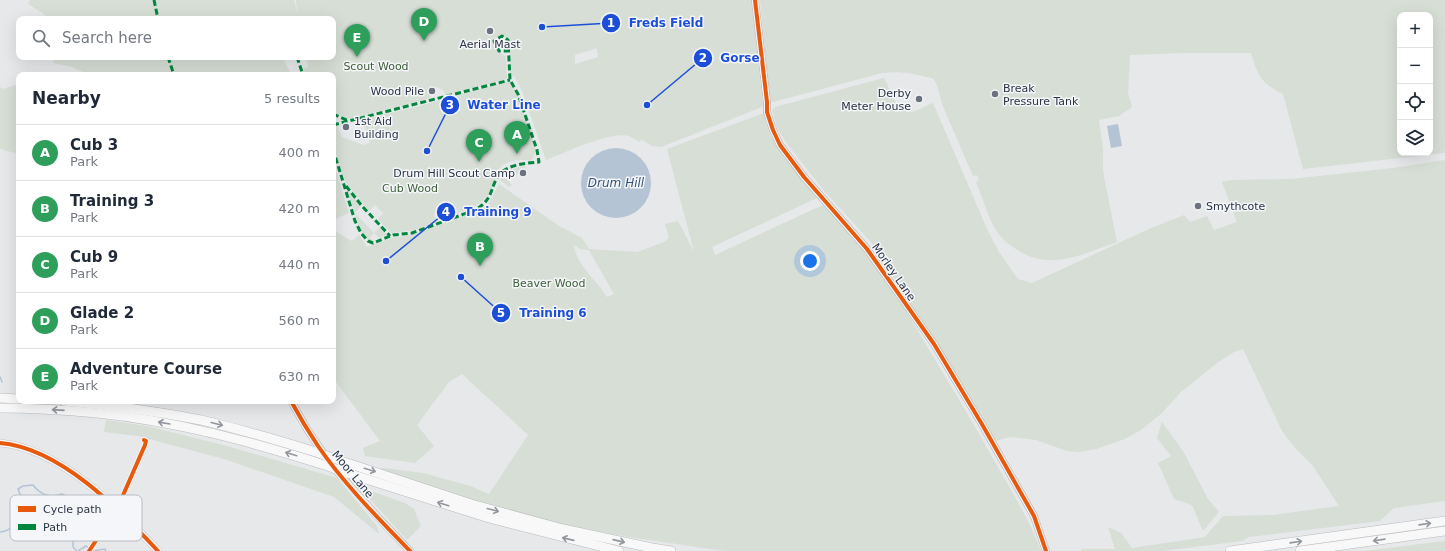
<!DOCTYPE html>
<meta charset="utf-8">
<style>
:root{--surface:#fff;--page:#f2f2f3;--text:#1f2937;--muted:#747a83;--line:#e0e1e3;--accent:#b45309}
body{margin:0;font-family:"DejaVu Sans",sans-serif;background:var(--page);color:var(--text)}
.controls{position:absolute;right:12px;top:12px;display:grid;overflow:hidden;border-radius:8px;box-shadow:0 4px 16px #0002}
.controls button{width:36px;height:36px;display:grid;place-items:center;padding:0;border:0;border-bottom:1px solid var(--line);background:var(--surface);color:var(--text);font:20px sans-serif}
.you{position:absolute;left:810px;top:261px;width:14px;height:14px;margin:-10px;border:3px solid #fff;border-radius:50%;background:#1a73e8;box-shadow:0 0 0 6px #1a73e833}
.badge{display:grid;place-items:center;width:26px;height:26px;border-radius:50%;background:var(--accent);color:#fff;font-size:13px;font-weight:700}
.pin{position:absolute;translate:-50% -33px;filter:drop-shadow(0 1px 2px #0008)}
.pin::after{content:'';position:absolute;top:21px;width:14px;height:12px;background:inherit;clip-path:polygon(0 0,100% 0,50% 100%)}
.list{margin:0;padding:0;list-style:none}
h2{display:flex;justify-content:space-between;align-items:center;height:52px;margin:0;padding:0 16px;font-size:17px}
h2 small{font-size:13px;font-weight:400;color:var(--muted)}
.list li{display:grid;grid-template-columns:26px 1fr auto;gap:12px;align-items:center;box-sizing:border-box;height:56px;padding:0 16px;border-top:1px solid var(--line)}
.list b{display:block;font-size:15px;white-space:nowrap}
.list p{margin:0;font-size:13px;white-space:nowrap;color:var(--muted)}
.list em{font-size:13px;font-style:normal;color:var(--muted)}
.icon{flex:none;width:22px;height:22px;fill:none;stroke:currentColor;stroke-width:2;stroke-linecap:round;stroke-linejoin:round}
.map{position:relative;flex:none;width:1445px;height:551px;overflow:hidden}
.search{position:absolute;background:var(--surface);box-shadow:0 4px 16px #0002;left:16px;top:16px;width:320px;height:44px;display:flex;align-items:center;gap:10px;box-sizing:border-box;padding:0 14px;border-radius:8px;color:var(--muted);font-size:15px}
.panel{position:absolute;background:var(--surface);box-shadow:0 4px 16px #0002;left:16px;top:72px;width:320px;height:332px;border-radius:8px}
.map>svg:first-child{display:block}
.green{fill:#d6ded6;fill-rule:evenodd}
.water{fill:#b4c4d5}
.lines{fill:none;stroke-linecap:round;stroke-linejoin:round}
.stream{stroke:#b4c4d5;stroke-width:1.5}
.minor-casing{stroke:#c4c6c8;stroke-width:8}
.major-casing{stroke:#c2c5c8;stroke-width:8}
.highway-casing{stroke:#b8bbbf;stroke-width:10}
.minor{stroke:#f5f6f7;stroke-width:6}
.major{stroke:#f8f8f8;stroke-width:7}
.highway{stroke:#f8f8f8;stroke-width:9}
.highway-bridge-casing{stroke:#b8bbbf;stroke-width:10;stroke-linecap:butt}
.highway-bridge{stroke:#f8f8f8;stroke-width:9}
.quiet{stroke:#00873e;stroke-width:3;stroke-dasharray:6 3;stroke-linecap:butt}
.cycleway-casing{stroke:#f4f6f9;stroke-width:6}
.cycleway{stroke:#e8590c;stroke-width:4}
.oneway{stroke:#92969e}
.poi-dot{fill:#6c737f;stroke:#f4f6f9;stroke-width:1.5}
.labels{text-anchor:middle;stroke-width:3;stroke-linejoin:round;paint-order:stroke}
.poi-label{font-size:11px;fill:#2b3445;stroke:#f4f6f9;text-anchor:start}
.park-label{font-size:11px;fill:#3f6138;stroke:#f4f6f9}
.street-label{font-size:11px;fill:#2b3445;stroke:#f4f6f9}
.water-label{font-size:12px;font-style:italic;fill:#34527a;stroke:#f4f6f9}
.key{fill:#f4f6f9;stroke:#b8bcc3;stroke-width:1}
.key-label{font-size:11px;fill:#2b3445}
.leader{fill:none;stroke:#1d4ed8;stroke-width:1.5}
.callout-dot{fill:#1d4ed8;stroke:#f4f6f9;stroke-width:1.5}
.mark-label{font-size:12px;text-anchor:middle;font-weight:bold;fill:#fff}
.callout-label{font-size:12px;text-anchor:middle;font-weight:bold;fill:#1d4ed8;stroke:#f4f6f9;stroke-width:3;stroke-linejoin:round;paint-order:stroke}
</style>
<div class="map">
<svg width="1445" height="551" viewBox="0 0 1445 551">
<rect width="100%" height="100%" fill="#e6e8ea"/>
<g class="green">
<path d="M30,0H294L297,12L296,0H751L763,105L762,107L661,147L652,146L641,139L640,142C636,140 632,137 629,136C610,131 564,153 546,160L522,91L514,76L510,78L509,39L502,36L493,38C492,47 499,53 506,56L507,79L445,95L443,90L436,87H429L431,98L349,119L333,112V75H303L301,69L308,67L306,57H333V19H47L44,14L28,4ZM597,48L598,57L575,64V55Z"/>
<path d="M760,0H1445V153L1303,169L1283,94C1261,83 1258,76 1251,53H1183L1130,55L1128,93L1132,107L1119,116L1099,120L1103,150V171L1117,242C1083,254 1049,272 1016,249C1008,244 1000,238 996,230C987,216 983,198 976,182L979,181L977,175L973,176L944,109C940,99 939,88 934,79C916,74 901,71 882,73L773,102L770,101ZM1400,15H1430V153H1400Z"/>
<path d="M55,57H283L291,75H89L72,67L53,63Z"/>
<path d="M884,78C890,88 896,113 910,112C916,112 927,105 933,103L988,231L999,252L1018,279L1032,283L1149,229L1184,215L1190,222L1207,216L1214,230L1237,222L1222,182L1231,180L1291,179L1393,168L1445,160V501L1394,508L1380,521L1249,537L1242,541L1162,551H1081L1082,549H1115L1108,527L1121,533L1132,548L1205,537L1223,516L1273,515L1339,506L1313,466L1297,450L1282,431L1243,349L1234,352L1217,363L1181,392L1162,413L1141,430L1125,439L1096,449L1080,452L1067,451L1036,440L1020,438L1009,437L996,441L872,243L825,192L788,145L777,128L772,110L775,107Z"/>
<path d="M509,81L518,94L535,146L536,151L531,161C521,159 510,160 502,166C499,168 496,173 494,176L496,178C488,207 468,209 444,218L441,211L434,214L436,222L416,230L391,233L378,219L383,213L375,205L369,211L345,182L333,143V128L337,126L342,137L363,145L370,143L366,129L360,120L416,107Z"/>
<path d="M19,84V154L0,149V87L4,89Z"/>
<path d="M764,113C768,146 798,173 819,197L712,247L715,255L825,204L862,245L903,306L967,413L1014,495L1030,525L1041,551H724L629,537L558,524L483,504L380,469L384,468L423,473L470,486L489,494L528,435L462,374L449,382L417,425L434,446L415,463L365,456L363,448L380,441L333,378V230L352,241L359,235L367,247L392,238L414,234L481,209L489,203L499,184L559,226L582,238L589,249L637,252L664,242L669,238L665,224L678,221L694,252L667,149ZM574,245L580,249L589,250L614,294L607,297C596,279 577,267 574,245Z"/>
<path d="M525,166L526,170L507,179L512,185L509,187L500,180C504,170 515,168 525,166Z"/>
<path d="M337,173L349,213L337,218L333,224V174Z"/>
<path d="M345,185L361,206L355,213L374,233L380,227L387,235L379,238L374,233L370,237L373,241C361,239 358,224 355,213C352,204 348,195 345,185Z"/>
<path d="M106,420L147,426L227,446L337,478L377,526L379,534L334,497L224,459L138,436L104,432Z"/>
<path d="M1162,422L1183,451L1208,499L1219,512L1203,531L1192,505L1174,499L1158,463L1171,456L1157,438Z"/>
<path d="M359,487L405,503L414,509L421,526L407,540Z"/>
<path d="M1445,541V551H1364Z"/>
</g>
<g class="water">
<path d="M1118,124L1122,146L1111,148L1107,126Z"/>
<circle cx="616" cy="183" r="35"/>
</g>
<g class="lines">
<g class="stream">
<path d="M0,377L2,382"/>
<path d="M0,532C17,530 18,517 24,504L18,489L23,486L33,485C41,495 49,498 62,494L70,498L81,520L73,541V547L77,551"/>
<path d="M78,551L86,546L93,551L105,549L106,551"/>
</g>
<g class="minor-casing">
<g id="minor">
<path d="M755,0L767,102V112L773,130L780,145L804,177L867,249L934,344L983,426L1034,516L1046,551"/>
<path d="M291,401L307,429L324,454"/>
<path d="M336,470L376,515L410,551"/>
</g>
</g>
<g class="major-casing">
<path id="major" d="M0,443C60,448 119,509 158,551"/>
</g>
<g class="highway-casing">
<g id="highway">
<path d="M0,398L19,399"/>
<path d="M64,401C110,405 155,411 201,420C240,429 280,441 319,453"/>
<path d="M0,408C32,408 65,410 97,413C176,421 252,442 328,466"/>
<path d="M332,458L471,504L563,529L652,548L671,551"/>
<path d="M341,471L489,518L619,551"/>
<path d="M1230,551L1445,521"/>
<path d="M1300,551L1445,531"/>
</g>
</g>
<use href="#minor" class="minor"/>
<use href="#major" class="major"/>
<use href="#highway" class="highway"/>
<g class="highway-bridge-casing">
<g id="highway-bridge">
<path d="M319,453L332,458"/>
<path d="M328,466L341,471"/>
</g>
</g>
<use href="#highway-bridge" class="highway-bridge"/>
<g class="quiet">
<path d="M154,0L158,19"/>
<path d="M168,57L174,75"/>
<path d="M297,57L303,75"/>
<path d="M333,114L349,121"/>
<path d="M333,125L510,80"/>
<path d="M333,149L355,221L361,233L368,241L373,243L393,235L412,233L475,210C496,198 489,184 502,172C511,164 528,163 539,162L537,150L518,94L510,80L508,40L502,36L494,41L499,51H508"/>
<path d="M346,186L362,206L390,236"/>
</g>
<g class="cycleway-casing">
<g id="cycleway">
<path d="M755,0L767,102V112L773,130L780,145L804,177L867,249L934,344L983,426L1034,516L1046,551"/>
<path d="M291,401C299,416 308,431 318,446C344,484 378,518 410,551"/>
<path d="M0,443C60,448 119,509 158,551"/>
<path d="M89,551L117,509L145,445L146,441L144,440"/>
</g>
</g>
<use href="#cycleway" class="cycleway"/>
</g>
<defs><path id="oneway-shaft" d="M-6 0H5M1.5-3L5.5 0L1.5 3" fill="none" stroke-width="1.6" stroke-linecap="round" stroke-linejoin="round"/></defs>
<g class="oneway">
<use href="#oneway-shaft" transform="translate(58 410) rotate(-176)"/>
<use href="#oneway-shaft" transform="translate(164 423) rotate(-170)"/>
<use href="#oneway-shaft" transform="translate(217 424) rotate(14)"/>
<use href="#oneway-shaft" transform="translate(291 454) rotate(-163)"/>
<use href="#oneway-shaft" transform="translate(370 470) rotate(17)"/>
<use href="#oneway-shaft" transform="translate(443 504) rotate(-162)"/>
<use href="#oneway-shaft" transform="translate(493 510) rotate(15)"/>
<use href="#oneway-shaft" transform="translate(1425 524) rotate(-8)"/>
<use href="#oneway-shaft" transform="translate(568 539) rotate(-167)"/>
<use href="#oneway-shaft" transform="translate(1379 540) rotate(172)"/>
<use href="#oneway-shaft" transform="translate(619 541) rotate(13)"/>
<use href="#oneway-shaft" transform="translate(1296 542) rotate(-8)"/>
</g>
<g class="poi-dot">
<circle cx="490" cy="31" r="4"/>
<circle cx="432" cy="91" r="4"/>
<circle cx="995" cy="94" r="4"/>
<circle cx="919" cy="99" r="4"/>
<circle cx="346" cy="127" r="4"/>
<circle cx="523" cy="173" r="4"/>
<circle cx="1198" cy="206" r="4"/>
</g>
<g class="labels">
<g class="poi-label">
<text x="490" y="48" text-anchor="middle">Aerial Mast</text>
<text x="1003" y="92">Break<tspan x="1003" dy="13">Pressure Tank</tspan></text>
<text x="424" y="95" text-anchor="end">Wood Pile</text>
<text x="911" y="97" text-anchor="end">Derby<tspan x="911" dy="13">Meter House</tspan></text>
<text x="354" y="125">1st Aid<tspan x="354" dy="13">Building</tspan></text>
<text x="515" y="177" text-anchor="end">Drum Hill Scout Camp</text>
<text x="1206" y="210">Smythcote</text>
</g>
<g class="park-label">
<text x="376" y="70">Scout Wood</text>
<text x="410" y="192">Cub Wood</text>
<text x="549" y="287">Beaver Wood</text>
</g>
<g class="street-label">
<text transform="translate(894 272) rotate(55)" y="4">Morley Lane</text>
<text transform="translate(353 474) rotate(50)" y="4">Moor Lane</text>
</g>
<g class="water-label">
<text x="616" y="187">Drum Hill</text>
</g>
</g>
<rect x="10" y="495" width="132" height="46" rx="6" class="key"/>
<rect x="18" y="506" width="18" height="6" fill="#e8590c"/>
<rect x="18" y="524" width="18" height="6" fill="#00873e"/>
<g class="key-label">
<text x="43" y="513">Cycle path</text>
<text x="43" y="531">Path</text>
</g>
<path class="leader" d="M542 27L611 23M647 105L703 58M427 151L450 105M386 261L446 212M461 277L501 313"/>
<g class="callout-dot">
<circle cx="542" cy="27" r="4"/>
<circle cx="647" cy="105" r="4"/>
<circle cx="427" cy="151" r="4"/>
<circle cx="386" cy="261" r="4"/>
<circle cx="461" cy="277" r="4"/>
<circle cx="611" cy="23" r="10"/>
<circle cx="703" cy="58" r="10"/>
<circle cx="450" cy="105" r="10"/>
<circle cx="446" cy="212" r="10"/>
<circle cx="501" cy="313" r="10"/>
</g>
<g class="mark-label">
<text x="611" y="27">1</text>
<text x="703" y="62">2</text>
<text x="450" y="109">3</text>
<text x="446" y="216">4</text>
<text x="501" y="317">5</text>
</g>
<g class="callout-label">
<text x="666" y="27">Freds Field</text>
<text x="740" y="62">Gorse</text>
<text x="504" y="109">Water Line</text>
<text x="498" y="216">Training 9</text>
<text x="553" y="317">Training 6</text>
</g>
</svg>
<div class="controls">
<button>+</button>
<button>−</button>
<button><svg class="icon" aria-label="locate" viewBox="0 0 24 24"><circle cx="12" cy="12" r="6"/><path d="M12 2v4M12 18v4M2 12h4M18 12h4"/></svg></button>
<button><svg class="icon" aria-label="layers" viewBox="0 0 24 24"><path d="M12 4l9 5-9 5-9-5zM3 14l9 5 9-5"/></svg></button>
</div>
<div class="you"></div>
<div class="pin badge" style="left:517px;top:154px;background:#2e9e5b">A</div>
<div class="pin badge" style="left:480px;top:266px;background:#2e9e5b">B</div>
<div class="pin badge" style="left:479px;top:162px;background:#2e9e5b">C</div>
<div class="pin badge" style="left:424px;top:41px;background:#2e9e5b">D</div>
<div class="pin badge" style="left:357px;top:57px;background:#2e9e5b">E</div>
<div class="search"><svg class="icon" aria-label="search" viewBox="0 0 24 24"><circle cx="10" cy="10" r="6"/><path d="M15 15l6 6"/></svg>Search here</div>
<section class="panel">
<h2>Nearby<small>5 results</small></h2>
<ul class="list">
<li><span class="badge" style="background:#2e9e5b">A</span><div><b>Cub 3</b><p>Park</p></div><em>400 m</em></li>
<li><span class="badge" style="background:#2e9e5b">B</span><div><b>Training 3</b><p>Park</p></div><em>420 m</em></li>
<li><span class="badge" style="background:#2e9e5b">C</span><div><b>Cub 9</b><p>Park</p></div><em>440 m</em></li>
<li><span class="badge" style="background:#2e9e5b">D</span><div><b>Glade 2</b><p>Park</p></div><em>560 m</em></li>
<li><span class="badge" style="background:#2e9e5b">E</span><div><b>Adventure Course</b><p>Park</p></div><em>630 m</em></li>
</ul>
</section>
</div>
